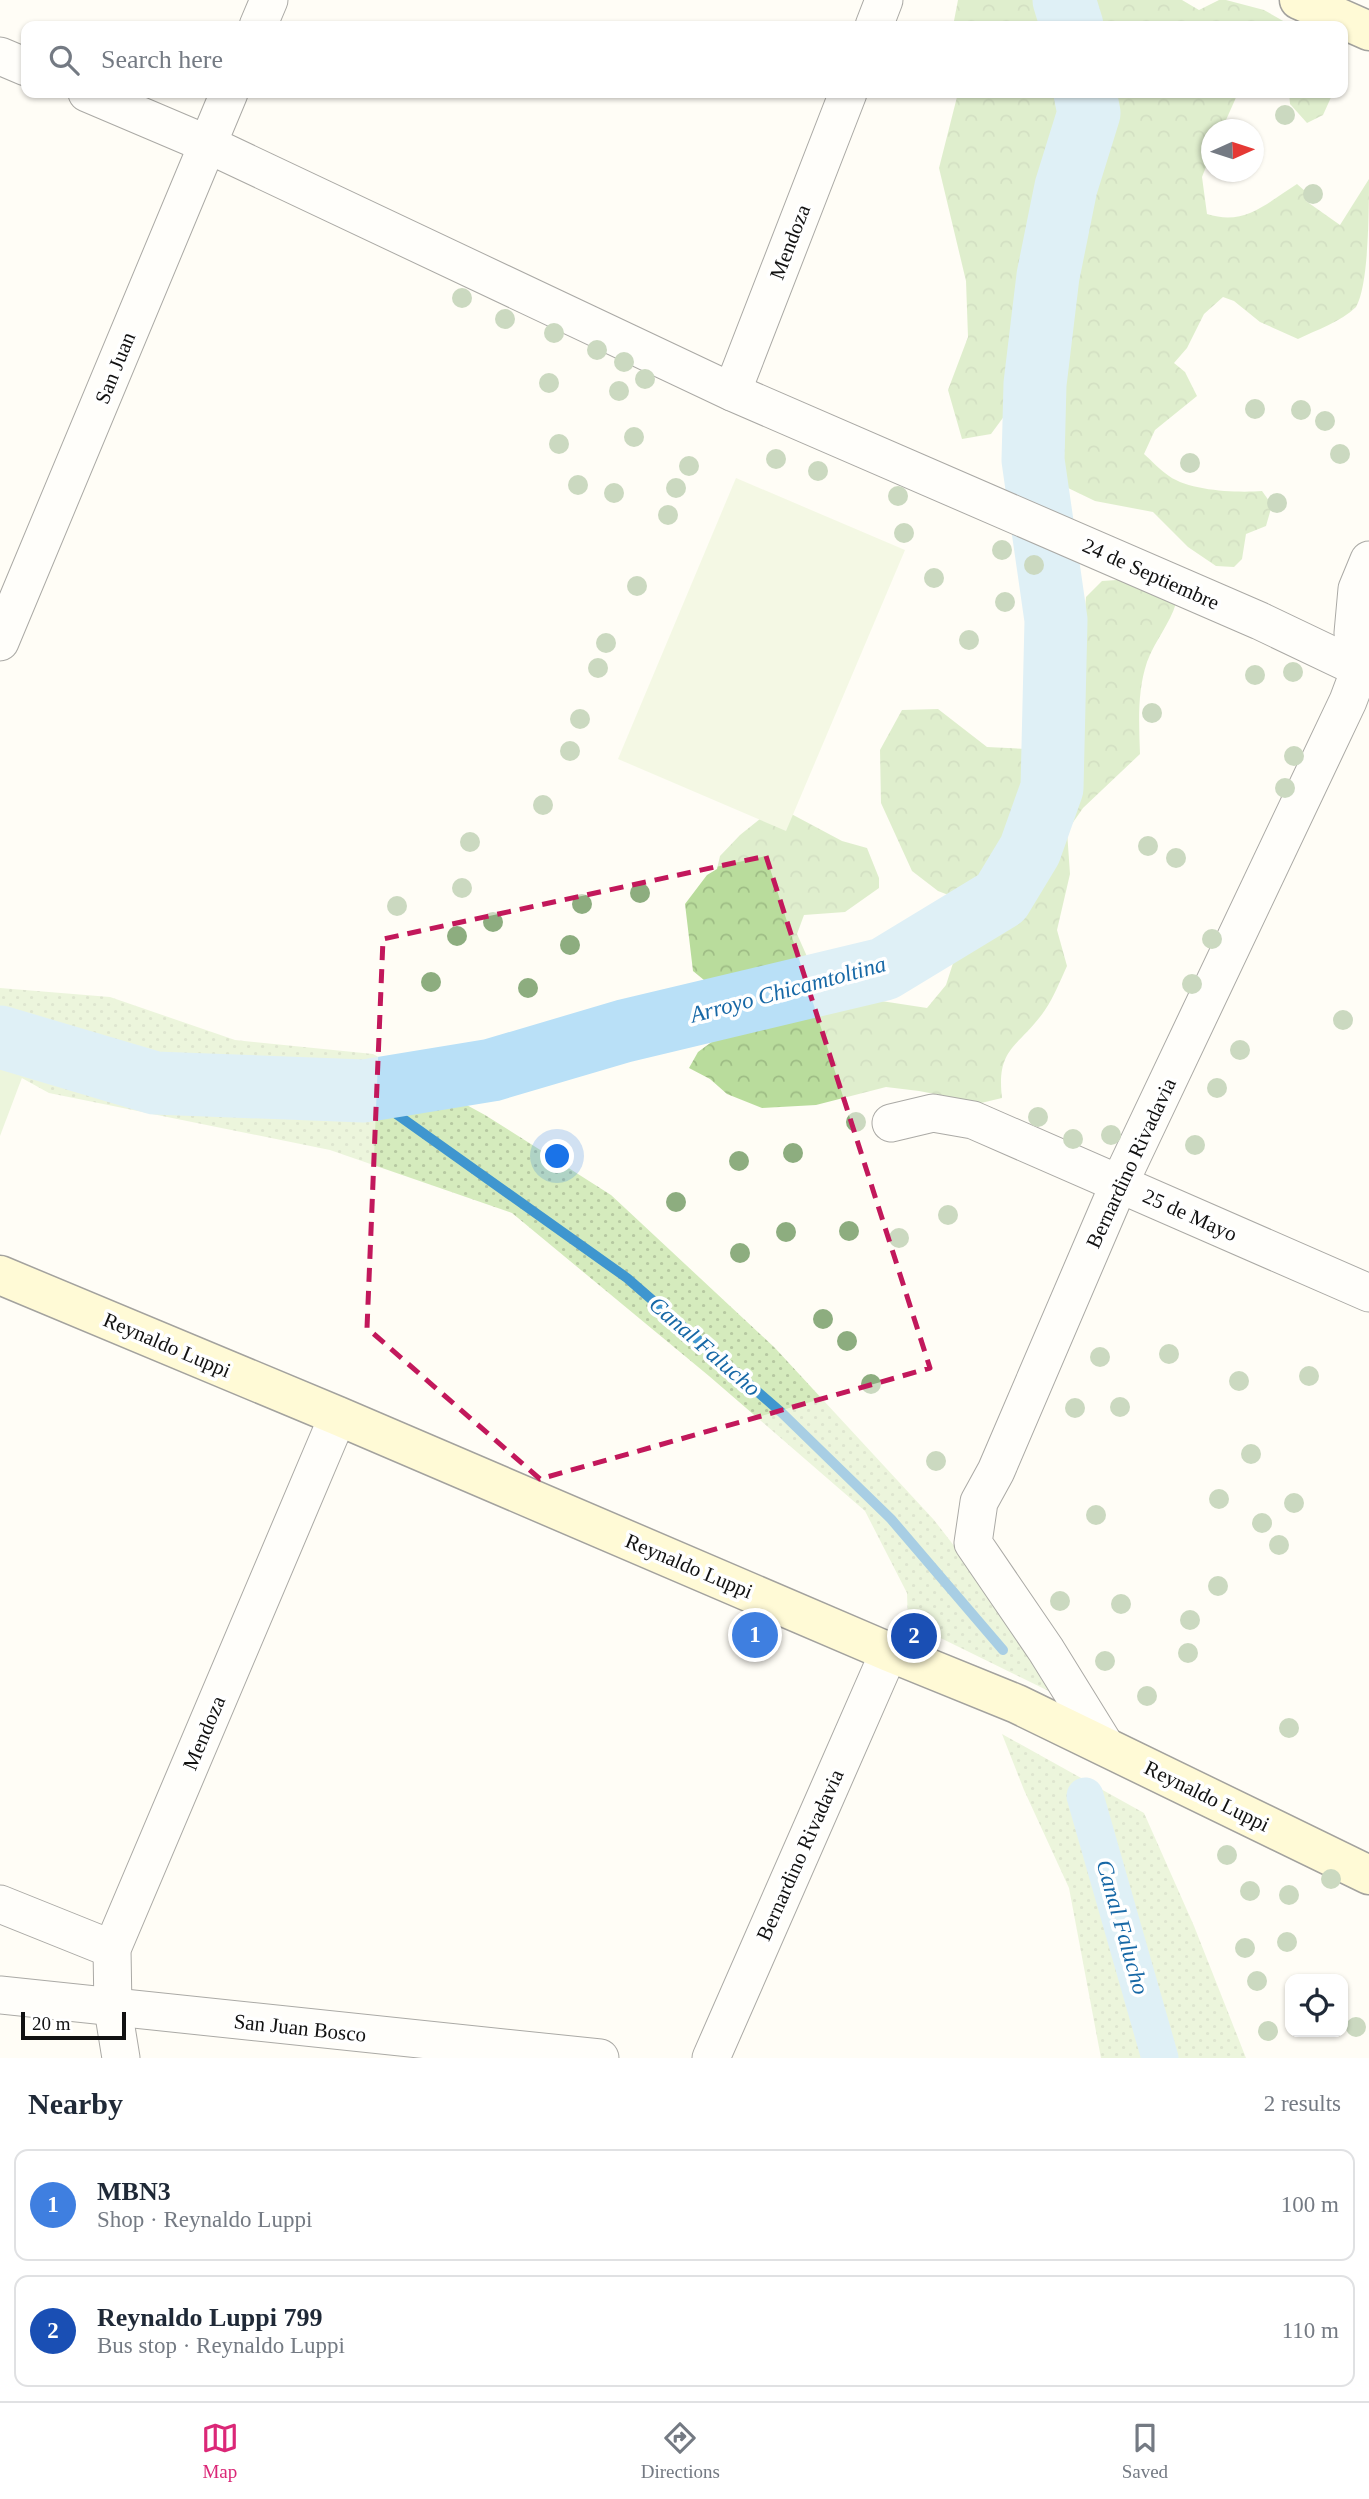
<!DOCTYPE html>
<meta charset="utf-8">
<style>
:root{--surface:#fff;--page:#f2f2f3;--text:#1f2937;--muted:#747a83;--line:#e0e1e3;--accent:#db2777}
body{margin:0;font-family:"Times New Roman",serif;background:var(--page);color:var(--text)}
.controls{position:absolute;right:21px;bottom:21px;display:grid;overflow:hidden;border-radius:14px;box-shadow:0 2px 5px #0004}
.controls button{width:63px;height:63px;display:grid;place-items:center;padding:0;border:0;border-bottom:2px solid var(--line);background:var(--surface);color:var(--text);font:35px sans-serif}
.compass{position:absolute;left:1201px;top:119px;width:63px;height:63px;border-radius:50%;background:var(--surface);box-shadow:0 2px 5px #0004;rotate:87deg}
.scale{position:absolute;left:21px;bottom:18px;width:105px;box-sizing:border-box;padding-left:7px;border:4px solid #111;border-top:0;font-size:19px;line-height:24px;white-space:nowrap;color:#111;-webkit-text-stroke:5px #fff;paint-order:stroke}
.you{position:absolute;left:558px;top:1157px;width:24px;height:24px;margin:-18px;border:5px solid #fff;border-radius:50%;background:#1a73e8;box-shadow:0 0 0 10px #1a73e833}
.badge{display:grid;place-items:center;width:46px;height:46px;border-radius:50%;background:var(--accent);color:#fff;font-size:23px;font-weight:700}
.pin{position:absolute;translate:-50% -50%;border:4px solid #fff;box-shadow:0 2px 7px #0006}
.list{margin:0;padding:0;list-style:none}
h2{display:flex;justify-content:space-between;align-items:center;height:91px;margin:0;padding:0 28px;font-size:30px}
h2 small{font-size:23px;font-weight:400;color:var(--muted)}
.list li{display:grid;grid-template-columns:46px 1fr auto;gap:21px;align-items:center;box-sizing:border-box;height:112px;margin:0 14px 14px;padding:0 14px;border:2px solid var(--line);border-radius:14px}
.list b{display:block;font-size:26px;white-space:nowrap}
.list p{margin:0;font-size:23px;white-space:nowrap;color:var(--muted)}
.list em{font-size:23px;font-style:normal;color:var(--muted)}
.icon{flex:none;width:38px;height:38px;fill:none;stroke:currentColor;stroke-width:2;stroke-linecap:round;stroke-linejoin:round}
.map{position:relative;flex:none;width:1369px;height:2058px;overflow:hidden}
.search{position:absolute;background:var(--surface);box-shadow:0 2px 5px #0004;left:21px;right:21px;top:21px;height:77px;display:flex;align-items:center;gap:18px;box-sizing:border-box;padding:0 24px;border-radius:14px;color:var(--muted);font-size:26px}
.sheet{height:343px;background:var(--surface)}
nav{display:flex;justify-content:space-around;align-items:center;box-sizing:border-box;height:98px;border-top:2px solid var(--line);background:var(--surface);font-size:19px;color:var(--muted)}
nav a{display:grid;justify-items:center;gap:4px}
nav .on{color:var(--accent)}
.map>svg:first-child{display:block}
.grass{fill:url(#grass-dots)}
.forest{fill:url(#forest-crowns)}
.park{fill:#d5ebbd}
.pitch{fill:#e6f2cf}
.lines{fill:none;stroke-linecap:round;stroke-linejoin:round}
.stream{stroke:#3f96cf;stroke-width:10}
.canal{stroke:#b9e0f7;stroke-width:37}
.river{stroke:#b9e0f7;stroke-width:63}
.street-casing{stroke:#444;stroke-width:39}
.secondary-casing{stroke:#333;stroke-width:41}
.street{stroke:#fff;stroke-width:37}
.secondary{stroke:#fff6b0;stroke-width:38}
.tree{fill:#8dad7f}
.marked{fill:none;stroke:#c2185b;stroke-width:5;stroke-dasharray:14 9;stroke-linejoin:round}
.labels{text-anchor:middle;stroke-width:7;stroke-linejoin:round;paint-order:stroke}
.street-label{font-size:21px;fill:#111;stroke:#fff}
.water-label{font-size:23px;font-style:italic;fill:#1768a6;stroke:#fff}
</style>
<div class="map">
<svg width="1369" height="2058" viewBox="0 0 1369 2058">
<defs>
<pattern id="grass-dots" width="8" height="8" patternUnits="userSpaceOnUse" patternTransform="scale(1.75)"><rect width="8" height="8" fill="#d5ebbd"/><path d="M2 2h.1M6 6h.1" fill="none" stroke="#b6c8a1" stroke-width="1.8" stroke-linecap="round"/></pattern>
<pattern id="forest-crowns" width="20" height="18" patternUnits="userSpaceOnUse" patternTransform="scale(1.75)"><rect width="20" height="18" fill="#b9dc9c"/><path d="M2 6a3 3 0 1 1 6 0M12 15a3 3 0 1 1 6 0" fill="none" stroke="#9ebc85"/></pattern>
</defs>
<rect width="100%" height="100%" fill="#fffdf5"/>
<g class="grass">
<path d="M0,988L110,997L235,1040L373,1054L485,1115L611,1195L775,1348L934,1520L1031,1645L1067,1700L908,1622L907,1593L865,1511L709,1376L512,1213L330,1150L49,1093L0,1066Z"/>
<path d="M1002,1734L1144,1813L1194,1926L1246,2058H1101L1069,1888L1024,1790Z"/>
</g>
<g class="forest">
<path d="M958,0H1182L1199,10L1219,0H1226L1264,10L1292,26H953Z"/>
<path d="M958,93H1238L1222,129L1212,130L1211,154L1202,177L1207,214C1245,226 1265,204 1297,184L1305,191L1306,201L1340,225L1369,179C1369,209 1369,285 1356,307C1341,322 1316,330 1298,339L1260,322L1234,301L1223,297L1204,314L1187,348L1174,363L1185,372L1197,396L1155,430L1144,454C1152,461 1160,470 1169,476C1190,491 1237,493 1262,491L1272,505L1266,526L1246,534L1242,559L1234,567L1216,566L1188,547L1153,512L1095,501L1066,487L1057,461L1055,435L1005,415L991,434L962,439L948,390L968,337L966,281L939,168Z"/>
<path d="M1289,93H1333L1323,115L1307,123L1290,104Z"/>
<path d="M1132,579L1176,603C1170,624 1155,640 1147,662C1137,692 1139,723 1140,754L1083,808L1067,831L1070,874L1057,930L1067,966C1060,981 1054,997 1045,1010C1019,1048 996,1046 1002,1098L981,1103L919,1091L886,1087L816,1105L762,1108L727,1094L710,1079L689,1068L698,1052L713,1041L715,989L693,971L685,904L707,875L717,869L720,856L740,835L770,811L782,809L842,841L867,848L879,878V888L845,912L804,915L797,934L809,961L855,997L927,1008L946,985L972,904L938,891L912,871L881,803L880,750L902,710L938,709L987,747L1027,749L1063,746L1076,720L1086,597L1102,581Z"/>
</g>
<path class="park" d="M0,1054L26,1067L0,1136Z"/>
<path class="pitch" d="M736,478L905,550L786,831L618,759Z"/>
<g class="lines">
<path class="stream" d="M364,1091L627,1278L782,1413L891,1519L1003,1650"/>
<path class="canal" d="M1085,1796L1160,2058"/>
<g class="river">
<path d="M1064,0L1072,26"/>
<path d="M0,1037L155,1083L364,1091L492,1070L624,1031L884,969L1001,898L1030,850L1052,788L1056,620L1033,460L1035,384L1048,276L1066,187L1089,113L1085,93"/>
</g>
<g class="street-casing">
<g id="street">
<path d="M258,26L269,0"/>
<path d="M874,26L884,0"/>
<path d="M0,56L26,67"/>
<path d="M87,93L207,144L732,392L1260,621L1369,673"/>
<path d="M732,392L848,93"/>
<path d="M0,642L229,93"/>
<path d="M891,1123L933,1113L973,1120L1369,1293"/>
<path d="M1106,1747L1046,1650L973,1543L979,1502L996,1471L1119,1184L1348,701L1360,669L1353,633L1357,589L1369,560"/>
<path d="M0,1904L112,1949"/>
<path d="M0,1995L600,2058"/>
<path d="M121,2058L113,2009L112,1949L338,1416"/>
<path d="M711,2058L889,1652"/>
</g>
</g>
<g class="secondary-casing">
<g id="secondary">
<path d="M1299,0L1369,31"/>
<path d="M0,1275L338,1416L889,1652L1017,1704L1369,1875"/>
</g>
</g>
<use href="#street" class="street"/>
<use href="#secondary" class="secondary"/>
</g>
<g class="tree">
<circle cx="1285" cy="115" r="10"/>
<circle cx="1313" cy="194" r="10"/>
<circle cx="462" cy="298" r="10"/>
<circle cx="505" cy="319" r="10"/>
<circle cx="554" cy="333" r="10"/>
<circle cx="597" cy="350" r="10"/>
<circle cx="624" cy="362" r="10"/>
<circle cx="645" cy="379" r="10"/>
<circle cx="549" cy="383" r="10"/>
<circle cx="619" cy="391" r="10"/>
<circle cx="1255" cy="409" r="10"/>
<circle cx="1301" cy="410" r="10"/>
<circle cx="1325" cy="421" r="10"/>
<circle cx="634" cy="437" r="10"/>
<circle cx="559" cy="444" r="10"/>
<circle cx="1340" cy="454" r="10"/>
<circle cx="776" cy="459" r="10"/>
<circle cx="1190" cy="463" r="10"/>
<circle cx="689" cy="466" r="10"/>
<circle cx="818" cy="471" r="10"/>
<circle cx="578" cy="485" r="10"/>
<circle cx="676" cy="488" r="10"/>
<circle cx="614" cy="493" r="10"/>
<circle cx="898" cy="496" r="10"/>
<circle cx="1277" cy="503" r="10"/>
<circle cx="668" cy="515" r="10"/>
<circle cx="904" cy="533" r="10"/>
<circle cx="1002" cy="550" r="10"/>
<circle cx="1034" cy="565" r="10"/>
<circle cx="934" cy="578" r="10"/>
<circle cx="637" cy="586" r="10"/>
<circle cx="1005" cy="602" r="10"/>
<circle cx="969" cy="640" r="10"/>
<circle cx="606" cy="643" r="10"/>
<circle cx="598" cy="668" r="10"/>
<circle cx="1293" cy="672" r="10"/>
<circle cx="1255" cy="675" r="10"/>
<circle cx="1152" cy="713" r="10"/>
<circle cx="580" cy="719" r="10"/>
<circle cx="570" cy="751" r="10"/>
<circle cx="1294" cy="756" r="10"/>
<circle cx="1285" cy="788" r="10"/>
<circle cx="543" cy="805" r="10"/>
<circle cx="470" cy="842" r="10"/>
<circle cx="1148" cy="846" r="10"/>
<circle cx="1176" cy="858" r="10"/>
<circle cx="462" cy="888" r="10"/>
<circle cx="640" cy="893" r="10"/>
<circle cx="582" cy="904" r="10"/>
<circle cx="397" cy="906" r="10"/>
<circle cx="493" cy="922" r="10"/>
<circle cx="457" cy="936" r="10"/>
<circle cx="1212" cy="939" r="10"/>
<circle cx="570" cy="945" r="10"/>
<circle cx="431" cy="982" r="10"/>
<circle cx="1192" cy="984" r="10"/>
<circle cx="528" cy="988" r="10"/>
<circle cx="1343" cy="1020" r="10"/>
<circle cx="1240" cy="1050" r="10"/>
<circle cx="1217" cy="1088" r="10"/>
<circle cx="1038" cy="1117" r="10"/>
<circle cx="856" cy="1122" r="10"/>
<circle cx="1111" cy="1135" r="10"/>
<circle cx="1073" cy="1139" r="10"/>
<circle cx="1195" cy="1145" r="10"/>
<circle cx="793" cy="1153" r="10"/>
<circle cx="739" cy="1161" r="10"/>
<circle cx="676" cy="1202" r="10"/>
<circle cx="948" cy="1215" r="10"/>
<circle cx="849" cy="1231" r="10"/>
<circle cx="786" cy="1232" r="10"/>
<circle cx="899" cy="1238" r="10"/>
<circle cx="740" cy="1253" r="10"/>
<circle cx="823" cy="1319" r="10"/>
<circle cx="847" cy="1341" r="10"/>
<circle cx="1169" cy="1354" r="10"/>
<circle cx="1100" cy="1357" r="10"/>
<circle cx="1309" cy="1376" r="10"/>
<circle cx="1239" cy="1381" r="10"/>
<circle cx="871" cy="1384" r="10"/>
<circle cx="1120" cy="1407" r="10"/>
<circle cx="1075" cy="1408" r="10"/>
<circle cx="1251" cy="1454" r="10"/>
<circle cx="936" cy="1461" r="10"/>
<circle cx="1219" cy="1499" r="10"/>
<circle cx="1294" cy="1503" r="10"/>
<circle cx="1096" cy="1515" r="10"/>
<circle cx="1262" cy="1523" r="10"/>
<circle cx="1279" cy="1545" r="10"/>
<circle cx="1218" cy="1586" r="10"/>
<circle cx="1060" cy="1601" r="10"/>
<circle cx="1121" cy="1604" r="10"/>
<circle cx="1190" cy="1620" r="10"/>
<circle cx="1188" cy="1653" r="10"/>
<circle cx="1105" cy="1661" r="10"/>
<circle cx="1147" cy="1696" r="10"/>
<circle cx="1289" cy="1728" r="10"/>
<circle cx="1227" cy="1855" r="10"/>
<circle cx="1331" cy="1879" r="10"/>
<circle cx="1250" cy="1891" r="10"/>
<circle cx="1289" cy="1895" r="10"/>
<circle cx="1287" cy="1942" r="10"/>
<circle cx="1245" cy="1948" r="10"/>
<circle cx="1257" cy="1981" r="10"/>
<circle cx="1356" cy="2027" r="10"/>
<circle cx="1268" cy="2031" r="10"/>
</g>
<path d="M0 0H1369V2058H0ZM766,856L930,1368L540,1479L367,1328L383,939Z" fill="#fffdf5" fill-opacity=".55" fill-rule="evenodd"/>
<path class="marked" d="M766,856L930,1368L540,1479L367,1328L383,939Z"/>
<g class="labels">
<g class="street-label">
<text transform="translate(790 242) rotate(-69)" y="7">Mendoza</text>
<text transform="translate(115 368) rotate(-68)" y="7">San Juan</text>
<text transform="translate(1151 574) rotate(24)" y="7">24 de Septiembre</text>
<text transform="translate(1131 1163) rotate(-65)" y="7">Bernardino Rivadavia</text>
<text transform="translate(1190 1215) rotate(24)" y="7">25 de Mayo</text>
<text transform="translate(167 1345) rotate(23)" y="7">Reynaldo Luppi</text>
<text transform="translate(689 1566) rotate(23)" y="7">Reynaldo Luppi</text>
<text transform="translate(204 1733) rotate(-67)" y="7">Mendoza</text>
<text transform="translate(1207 1796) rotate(26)" y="7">Reynaldo Luppi</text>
<text transform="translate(800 1855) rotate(-66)" y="7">Bernardino Rivadavia</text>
<text transform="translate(300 2028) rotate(6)" y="7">San Juan Bosco</text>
</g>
<g class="water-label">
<text transform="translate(788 989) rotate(-15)" y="8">Arroyo Chicamtoltina</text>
<text transform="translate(705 1346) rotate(41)" y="8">Canal Falucho</text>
<text transform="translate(1123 1927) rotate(74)" y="8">Canal Falucho</text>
</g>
</g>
</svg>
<div class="controls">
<button><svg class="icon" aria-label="locate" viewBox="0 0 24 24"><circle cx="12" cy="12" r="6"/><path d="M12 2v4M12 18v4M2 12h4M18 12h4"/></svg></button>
</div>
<svg class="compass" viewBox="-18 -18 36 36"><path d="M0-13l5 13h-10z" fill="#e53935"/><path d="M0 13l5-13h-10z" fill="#747a83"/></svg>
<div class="scale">20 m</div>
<div class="you"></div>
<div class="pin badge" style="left:755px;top:1635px;background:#3f7fe0">1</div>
<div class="pin badge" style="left:914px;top:1636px;background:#1a4fb4">2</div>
<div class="search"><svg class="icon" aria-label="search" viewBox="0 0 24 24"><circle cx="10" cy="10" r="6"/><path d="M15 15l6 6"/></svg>Search here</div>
</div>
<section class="sheet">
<h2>Nearby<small>2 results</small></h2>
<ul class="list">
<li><span class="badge" style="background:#3f7fe0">1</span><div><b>MBN3</b><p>Shop · Reynaldo Luppi</p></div><em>100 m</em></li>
<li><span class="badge" style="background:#1a4fb4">2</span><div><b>Reynaldo Luppi 799</b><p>Bus stop · Reynaldo Luppi</p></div><em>110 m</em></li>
</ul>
</section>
<nav>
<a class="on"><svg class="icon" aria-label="map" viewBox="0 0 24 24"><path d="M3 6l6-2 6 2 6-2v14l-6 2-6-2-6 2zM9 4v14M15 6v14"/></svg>Map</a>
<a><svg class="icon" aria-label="directions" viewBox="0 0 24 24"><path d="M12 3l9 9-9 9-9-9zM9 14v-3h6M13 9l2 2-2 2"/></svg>Directions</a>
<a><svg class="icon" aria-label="saved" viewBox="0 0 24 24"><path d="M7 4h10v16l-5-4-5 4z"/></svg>Saved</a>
</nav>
